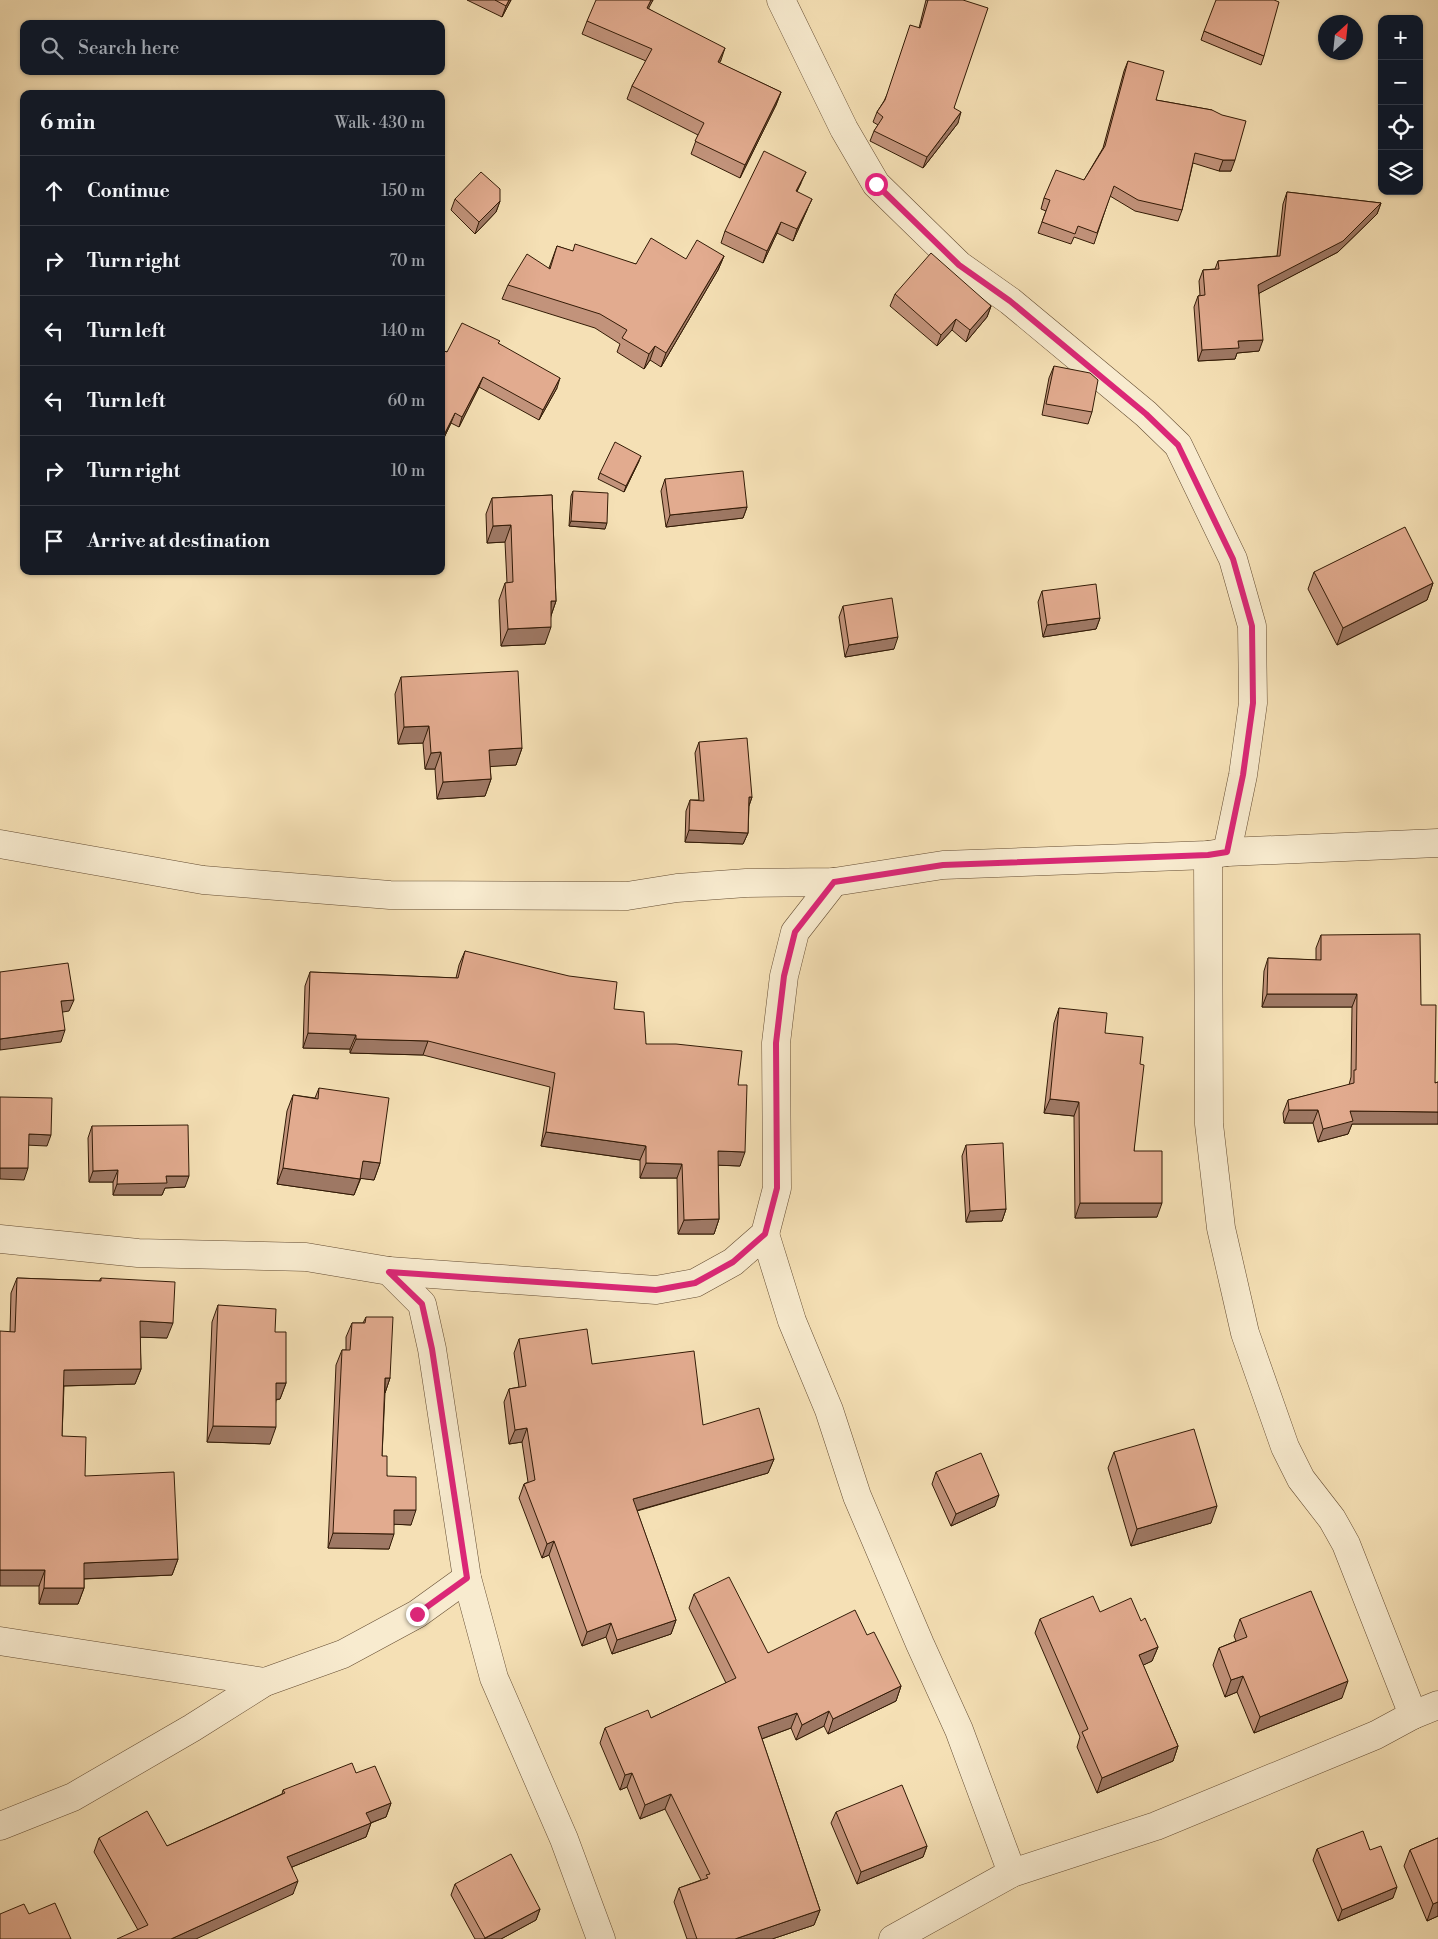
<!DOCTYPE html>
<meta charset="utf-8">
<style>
:root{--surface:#171b24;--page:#20242c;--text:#f1f3f6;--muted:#9ea1a6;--line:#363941}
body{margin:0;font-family:"Libre Bodoni",serif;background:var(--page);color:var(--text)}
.controls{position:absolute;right:15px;top:15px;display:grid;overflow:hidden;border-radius:10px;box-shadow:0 1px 4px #0004}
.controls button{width:45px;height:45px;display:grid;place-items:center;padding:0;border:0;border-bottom:1px solid var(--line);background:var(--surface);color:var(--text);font:25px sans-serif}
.compass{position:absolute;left:1318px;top:15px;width:45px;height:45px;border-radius:50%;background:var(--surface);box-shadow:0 1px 4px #0004;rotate:27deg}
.stop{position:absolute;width:15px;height:15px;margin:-11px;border:4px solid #db2777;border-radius:50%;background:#fff}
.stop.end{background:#db2777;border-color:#fff;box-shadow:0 1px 5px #0008}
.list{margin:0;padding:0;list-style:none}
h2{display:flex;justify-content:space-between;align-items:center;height:65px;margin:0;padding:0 20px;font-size:21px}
h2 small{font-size:16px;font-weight:400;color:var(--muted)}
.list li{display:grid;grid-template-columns:32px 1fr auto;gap:15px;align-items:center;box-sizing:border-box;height:70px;padding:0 20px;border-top:1px solid var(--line)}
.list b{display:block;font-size:19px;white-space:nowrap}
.list em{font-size:16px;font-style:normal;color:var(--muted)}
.icon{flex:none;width:28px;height:28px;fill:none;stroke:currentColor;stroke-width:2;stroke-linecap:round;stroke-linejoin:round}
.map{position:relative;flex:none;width:1438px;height:1939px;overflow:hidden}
.search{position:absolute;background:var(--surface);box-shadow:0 1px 4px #0004;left:20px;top:20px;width:425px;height:55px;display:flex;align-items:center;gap:12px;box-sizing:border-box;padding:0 18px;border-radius:10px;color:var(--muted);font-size:19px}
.panel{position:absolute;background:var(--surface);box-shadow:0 1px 4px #0004;left:20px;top:90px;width:425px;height:485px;border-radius:10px}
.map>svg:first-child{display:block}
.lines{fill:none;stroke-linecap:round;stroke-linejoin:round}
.street-casing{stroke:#644c32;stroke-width:29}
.street{stroke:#f8ebcf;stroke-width:28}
.wall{fill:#c2937b;stroke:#331b06}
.shaded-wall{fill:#9e7864;stroke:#331b06}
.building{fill:#e2ab8f;stroke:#331b06}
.route{stroke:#db2777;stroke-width:6}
</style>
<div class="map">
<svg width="1438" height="1939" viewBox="0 0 1438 1939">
<rect width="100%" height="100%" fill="#f5e0b5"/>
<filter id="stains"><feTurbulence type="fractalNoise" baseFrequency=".004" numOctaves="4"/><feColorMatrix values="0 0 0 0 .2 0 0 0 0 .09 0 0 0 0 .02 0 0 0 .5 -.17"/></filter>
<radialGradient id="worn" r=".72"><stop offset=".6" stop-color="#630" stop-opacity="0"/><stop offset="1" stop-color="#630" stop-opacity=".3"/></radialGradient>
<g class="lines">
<g class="street-casing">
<g id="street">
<path d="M781,0L844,129L876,184L959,265L1010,301L1146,414L1178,445L1233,559L1252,626L1253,703L1243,775L1227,852"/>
<path d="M0,844L203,880L390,895L627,896L677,888L746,883L834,882L943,865L1208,855L1227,852L1438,843"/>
<path d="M1208,855L1209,1124L1221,1228L1245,1333L1285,1447L1301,1479L1332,1519L1346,1544L1413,1715"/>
<path d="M765,1234L792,1321L829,1410L857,1496L920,1644L959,1730L1012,1873"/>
<path d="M0,1239L138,1253L306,1257L389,1271L422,1304L432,1349L467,1578L494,1678L564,1839L601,1939"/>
<path d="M389,1271L656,1290L695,1283L733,1262L765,1234L777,1188L776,1043L784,976L795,932L834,882"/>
<path d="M0,1641L265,1682"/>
<path d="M0,1826L73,1797L192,1728L265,1682L343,1654L417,1614L467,1578"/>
<path d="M893,1939L1012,1873L1156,1826L1376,1735L1413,1715L1438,1705"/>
</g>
</g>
<use href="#street" class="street"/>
</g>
<g class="wall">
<path d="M467,0H511L502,17Z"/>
<path d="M653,0L648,8L721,60L719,63L781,92L776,105L740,178L691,154L698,135L627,99L632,86L646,61L582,34L587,21Z"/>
<path d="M926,0H963L954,108L958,123L923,168L870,141L874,131L878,125L873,122L877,112L884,101L919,28Z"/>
<path d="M1204,31L1264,56L1261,65L1201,40Z"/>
<path d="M1128,61L1156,100L1212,110L1231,171H1219L1193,163L1182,210L1178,221L1135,211L1110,196L1094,244L1074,237L1071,244L1038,233L1046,211L1041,209L1044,198L1084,180L1103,148L1124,71Z"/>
<path d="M801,183L797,191L807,210L793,241L777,233L763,263L721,243L725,231Z"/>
<path d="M1287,192L1381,203L1377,214L1338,252L1259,293V351L1237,353L1235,359L1198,361L1194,307L1198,296L1200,295L1199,281L1203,270L1215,269L1218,261L1277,256L1283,204Z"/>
<path d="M455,199L500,201L496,212L475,234L451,210Z"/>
<path d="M557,246L572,251L636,264L724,256L718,270L661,367L650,360L644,369L617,352L620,344L595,328L502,299L508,285L549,268Z"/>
<path d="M895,294L991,306L987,317L966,342L952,330L937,346L890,306Z"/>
<path d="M499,344L557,388L539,420L479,387L459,427L451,423L441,444V350L447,352Z"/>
<path d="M1054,366L1092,412L1088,424L1042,415L1049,378Z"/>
<path d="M639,461L624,492L598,479L600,473Z"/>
<path d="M665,479L747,507L743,518L666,527L661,491Z"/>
<path d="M573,491L605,529L569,526L571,496Z"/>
<path d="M552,495L556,601L551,616L545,644L501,646L499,600L505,583H507L505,542L487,543L486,514L492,498Z"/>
<path d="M1314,572L1433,583L1427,600L1337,645L1308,589Z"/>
<path d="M1042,591L1100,618L1096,629L1043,637L1038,602Z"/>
<path d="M843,606L894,649L845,657L839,617Z"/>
<path d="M401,677L522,748L516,765L490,766L491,779L485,796L437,799L435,769H425L423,743L398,744L395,694Z"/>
<path d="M699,742L752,797L749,806L748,833L743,844L685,842L686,811L690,800H699L695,753Z"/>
<path d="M1321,935L1421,1005L1435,1083L1438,1082V1124H1352L1348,1134L1318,1142L1313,1123H1284L1283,1113L1288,1100L1349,1085L1351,1077L1352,1007H1262L1264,971L1268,958L1316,960V948Z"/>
<path d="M465,951L614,1009L646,1044L738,1085L740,1166L718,1165L719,1219L714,1234H678L677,1178H640V1160L541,1146L550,1087L423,1055L350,1053V1049L303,1048L305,986L310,972L456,978L459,965Z"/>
<path d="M1059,1008L1105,1033L1140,1064L1134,1151L1157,1217L1075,1218L1074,1116L1044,1113L1054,1023Z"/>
<path d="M319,1088L380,1163L374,1180L361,1178L354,1195L277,1184L287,1111L293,1095L315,1098Z"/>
<path d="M92,1126L185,1187L165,1188L162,1195H113V1182H89L88,1138Z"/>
<path d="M966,1145L1006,1209L1002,1221L966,1222L962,1156Z"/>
<path d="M17,1278L99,1281L101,1278L167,1338L140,1337L141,1369L135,1384L64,1386L62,1436L85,1476L178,1559L172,1575L84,1579V1588L78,1604H39V1586L10,1332L11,1293Z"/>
<path d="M218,1305L275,1332L286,1383L280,1399L276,1400L270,1444L207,1442L212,1322Z"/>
<path d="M366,1317L390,1378L385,1393L382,1456L387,1476L411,1525L394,1524L389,1549L328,1548L336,1365L342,1350H346V1337L352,1323H363Z"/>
<path d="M519,1339L592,1364L703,1425L774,1459L768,1473L637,1511L676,1620L671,1634L612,1654L606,1637L582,1646L549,1555L542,1558L519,1498L524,1484L528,1482L522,1442L509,1444L504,1402L509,1389L519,1387L514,1353Z"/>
<path d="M1114,1452L1211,1523L1131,1546L1108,1468Z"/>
<path d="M936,1472L995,1506L951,1526L932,1484Z"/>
<path d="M694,1594L768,1653L867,1635L901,1686L896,1701L828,1734L824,1726L796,1740L791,1728L762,1739L820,1910L814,1925L772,1939H687L674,1902L679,1888L701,1880L665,1809L640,1819L627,1787L620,1790L600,1743L605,1728L651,1718L726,1683L689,1608Z"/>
<path d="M1040,1619L1141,1621L1158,1647L1152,1661L1143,1665L1178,1746L1173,1761L1097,1793L1077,1747L1080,1737L1035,1633Z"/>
<path d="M1240,1619L1342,1698L1254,1733L1237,1692L1225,1697L1213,1665L1219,1648L1236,1641L1234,1636Z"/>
<path d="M356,1773L391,1803L386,1817L371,1823L366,1837L292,1867L293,1894L138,1930L94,1852L99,1838L167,1846L282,1794L283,1790Z"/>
<path d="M836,1812L927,1846L923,1857L857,1884L831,1823Z"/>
<path d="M1438,1838V1916L1427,1921L1404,1866L1410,1850Z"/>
<path d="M1317,1849L1370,1850L1393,1898L1338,1921L1313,1860Z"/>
<path d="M455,1884L540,1909L536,1920L501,1939H475L451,1895Z"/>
</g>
<g class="shaded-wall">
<path d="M509,0H511L502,17L506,6Z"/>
<path d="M651,0H653L642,21L647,8Z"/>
<path d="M725,48L721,60L713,75L718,62Z"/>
<path d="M781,92L776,105L740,178L745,165Z"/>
<path d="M961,112L958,123L923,168L927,157Z"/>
<path d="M1223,160H1235L1231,171H1219Z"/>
<path d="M806,172L801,183L792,202L796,191Z"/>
<path d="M812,199L807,210L793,241L797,229Z"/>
<path d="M500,201L496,212L475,234L479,222Z"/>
<path d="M1381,203L1377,214L1338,252L1254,296L1258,285Z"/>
<path d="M781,222L777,233L763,263L767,251Z"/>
<path d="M724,256L718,270L661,367L666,353Z"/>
<path d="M991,306L987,317L966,342L970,330Z"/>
<path d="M956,319L952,330L937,346L941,335Z"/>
<path d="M1263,340L1259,351L1237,353L1235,359L1198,361L1202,350L1238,341Z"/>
<path d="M655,346L650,360L644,369L649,354Z"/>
<path d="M483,377L479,387L459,427L462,417Z"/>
<path d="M560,378L557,388L539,420L543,410Z"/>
<path d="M455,413L451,423L441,444V441Z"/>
<path d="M641,456L639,461L624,492L626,486Z"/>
<path d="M747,507L743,518L666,527L670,515Z"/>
<path d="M571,521L607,523L605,529L569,526Z"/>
<path d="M511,525L505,542L487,543L493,526Z"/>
<path d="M1433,583L1427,600L1337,645L1343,628Z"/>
<path d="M551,601H556L550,618Z"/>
<path d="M1100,618L1096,629L1043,637L1047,625Z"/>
<path d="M551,627L545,644L501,646L508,629Z"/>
<path d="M898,637L894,649L845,657L849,645Z"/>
<path d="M429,726L423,743L398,744L404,727Z"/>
<path d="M522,748L516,765L483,767L489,750Z"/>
<path d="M441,752L435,769H425L431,753Z"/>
<path d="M491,779L485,796L437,799L443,782Z"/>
<path d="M749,797H752L748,808Z"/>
<path d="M689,830L748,833L743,844L685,842Z"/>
<path d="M1267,994H1357L1352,1007H1262Z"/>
<path d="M74,1000L69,1011L57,1013L61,1001Z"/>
<path d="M65,1030L61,1042L0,1050V1039Z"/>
<path d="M308,1033L356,1035L350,1049L303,1048Z"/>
<path d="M356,1039L428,1041L423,1055L350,1053Z"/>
<path d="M1050,1099L1079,1102L1074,1116L1044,1113Z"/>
<path d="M1289,1110H1318L1313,1123H1284Z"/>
<path d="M1350,1111L1438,1112V1124H1352L1348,1134L1318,1142L1323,1129Z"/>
<path d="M546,1132L646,1146L640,1160L541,1146Z"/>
<path d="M29,1134L51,1135L47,1146L25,1145Z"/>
<path d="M718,1151L745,1152L740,1166L713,1165Z"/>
<path d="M363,1161L380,1163L374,1180L357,1178Z"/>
<path d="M646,1163L682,1164L677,1178H640Z"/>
<path d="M0,1168H28L24,1180L0,1179Z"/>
<path d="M283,1168L360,1179L354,1195L277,1184Z"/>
<path d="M118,1170L113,1182H89L93,1171Z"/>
<path d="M166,1176H189L185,1187L165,1188L162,1195H113L117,1184Z"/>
<path d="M1080,1203H1162L1157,1217L1075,1218Z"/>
<path d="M1006,1209L1002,1221L966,1222L970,1211Z"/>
<path d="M719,1219L714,1234H678L684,1220Z"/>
<path d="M140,1321L173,1323L167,1338L134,1337Z"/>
<path d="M141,1369L135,1384L58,1386L64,1370Z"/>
<path d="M385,1378H390L385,1393Z"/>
<path d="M276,1383H286L280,1399L270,1400Z"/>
<path d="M213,1426L276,1427L270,1444L207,1442Z"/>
<path d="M527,1428L522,1442L509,1444L515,1430Z"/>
<path d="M774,1459L768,1473L628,1513L633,1499Z"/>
<path d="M999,1495L995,1506L951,1526L956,1514Z"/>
<path d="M1217,1506L1211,1523L1131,1546L1137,1529Z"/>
<path d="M394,1510H416L411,1525L389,1524Z"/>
<path d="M333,1533L394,1534L389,1549L328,1548Z"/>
<path d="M554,1541L549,1555L542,1558L547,1544Z"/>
<path d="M178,1559L172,1575L78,1579L84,1563Z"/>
<path d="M0,1570H45L39,1586H0Z"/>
<path d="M44,1588H84L78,1604H39Z"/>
<path d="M676,1620L671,1634L612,1654L617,1640Z"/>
<path d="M611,1623L606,1637L582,1646L587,1632Z"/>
<path d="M1158,1647L1152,1661L1133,1670L1139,1655Z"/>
<path d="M1243,1676L1237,1692L1225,1697L1231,1680Z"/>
<path d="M1348,1681L1342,1698L1254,1733L1260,1717Z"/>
<path d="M901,1686L896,1701L828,1734L833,1719Z"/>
<path d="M829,1711L824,1726L796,1740L802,1725Z"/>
<path d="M797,1713L791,1728L753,1742L758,1727Z"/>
<path d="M1178,1746L1173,1761L1097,1793L1102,1778Z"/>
<path d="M632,1773L627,1787L620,1790L625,1775Z"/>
<path d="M671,1794L665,1809L640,1819L645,1805Z"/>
<path d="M391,1803L386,1817L362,1826L366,1813Z"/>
<path d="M371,1823L366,1837L282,1871L287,1857Z"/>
<path d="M927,1846L923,1857L857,1884L861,1872Z"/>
<path d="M298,1881L293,1894L196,1939H171Z"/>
<path d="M1397,1887L1393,1898L1338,1921L1342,1910Z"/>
<path d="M1438,1902V1916L1427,1921L1433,1904Z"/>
<path d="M540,1909L536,1920L501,1939H484Z"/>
<path d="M820,1910L814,1925L772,1939H735Z"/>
</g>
<g class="building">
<path d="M495,0H509L506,6Z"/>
<path d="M596,0H651L647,8L725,48L718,62L781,92L745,165L695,141L704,123L632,86L652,49L587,21Z"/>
<path d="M928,0H963L988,8L954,108L961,112L927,157L874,131L883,117L877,112L885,100L910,25L920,28Z"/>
<path d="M1216,0H1274L1279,2L1264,56L1204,31Z"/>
<path d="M1128,61L1164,71L1156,100L1212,110L1222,115L1246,121L1235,160H1223L1195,153L1182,210L1138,200L1114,186L1097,233L1078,226L1075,234L1042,222L1050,200L1044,198L1056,170L1084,180L1105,146Z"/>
<path d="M764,151L806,172L796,191L812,199L797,229L781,222L767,251L725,231Z"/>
<path d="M481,172L500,189V201L479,222L455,199Z"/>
<path d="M1287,192L1381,203L1343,241L1258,285L1263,340L1238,341L1239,348L1202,350L1198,296L1205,295L1203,270L1219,269L1218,261L1280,256Z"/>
<path d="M651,238L686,259L697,240L724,256L666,353L655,346L649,354L622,338L627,330L600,314L508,285L527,254L550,269L557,246L573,251L575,244L636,264Z"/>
<path d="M931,253L991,306L970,330L956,319L941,335L895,294Z"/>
<path d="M462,323L500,341L498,343L560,378L543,410L483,377L462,417L455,413L441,441V350L447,352Z"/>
<path d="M1054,366L1090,373L1098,380L1092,412L1046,404Z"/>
<path d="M615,442L641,456L626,486L600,473Z"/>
<path d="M743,471L747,507L670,515L665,479Z"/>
<path d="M573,491L608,493L607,523L571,521Z"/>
<path d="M552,495L556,601H551V627L508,629L505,583L513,582L511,525L493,526L492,498Z"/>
<path d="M1405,527L1433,583L1343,628L1314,572Z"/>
<path d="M1096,584L1100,618L1047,625L1042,591Z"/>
<path d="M892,598L898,637L849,645L843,606Z"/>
<path d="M518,671L522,748L489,750L491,779L443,782L441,752L431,753L429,726L404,727L401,677Z"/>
<path d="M747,738L752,797H749L748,833L689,830L690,800L704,801L699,742Z"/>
<path d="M1420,934L1421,1005H1436L1435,1083L1438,1082V1112L1350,1111L1353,1121L1323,1129L1318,1110H1289L1288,1100L1354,1083V1070H1356L1357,994H1267L1268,958L1321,960V935Z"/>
<path d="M465,951L569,976L617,982L614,1009L644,1012L646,1044H676L742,1051L738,1085H747L745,1152L718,1151L719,1219L684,1220L682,1164L646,1163V1146L546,1132L555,1073L428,1041L356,1039V1035L308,1033L310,972L458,978Z"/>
<path d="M68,963L74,1000L61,1001L65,1030L0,1039V972Z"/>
<path d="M1059,1008L1107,1013L1105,1033L1143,1037L1140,1064L1144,1065L1134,1151H1162V1203H1080L1079,1102L1050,1099Z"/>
<path d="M319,1088L389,1098L380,1163L363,1161L360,1179L283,1168L293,1095L318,1099Z"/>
<path d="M0,1097L52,1098L51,1135L29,1134L28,1168H0Z"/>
<path d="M188,1125L189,1176H166L167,1183L117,1184L118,1170L93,1171L92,1126Z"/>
<path d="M1003,1143L1006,1209L970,1211L966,1145Z"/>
<path d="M17,1278L101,1281V1278L175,1282L173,1323L140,1321L141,1369L64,1370L62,1436L86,1437L85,1476L174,1472L178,1559L84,1563V1588H44L45,1570H0V1331L15,1332Z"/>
<path d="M218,1305L276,1309L275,1332H286V1383H276V1427L213,1426Z"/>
<path d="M366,1317H393L390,1378H385L382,1456H387V1476L416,1477V1510H394V1534L333,1533L342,1350H350L352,1323H365Z"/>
<path d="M587,1329L592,1364L694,1351L703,1425L759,1408L774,1459L633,1499L676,1620L617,1640L611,1623L587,1632L554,1541L547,1544L524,1484L535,1480L527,1428L515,1430L509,1389L526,1386L519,1339Z"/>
<path d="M1194,1429L1217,1506L1137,1529L1114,1452Z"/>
<path d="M981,1453L999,1495L956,1514L936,1472Z"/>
<path d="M729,1577L768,1653L855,1610L867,1635L874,1632L901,1686L833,1719L829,1711L802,1725L797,1713L758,1727L820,1910L735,1939H697L679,1888L708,1878L706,1875L710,1874L671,1794L645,1805L632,1773L625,1775L605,1728L648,1710L651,1718L736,1678L694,1594Z"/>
<path d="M1311,1591L1348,1681L1260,1717L1243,1676L1231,1680L1219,1648L1247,1637L1240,1619Z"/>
<path d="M1093,1596L1100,1612L1131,1598L1141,1621L1145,1618L1158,1647L1139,1655L1178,1746L1102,1778L1082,1732L1088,1729L1040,1619Z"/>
<path d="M352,1763L356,1773L375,1766L391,1803L366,1813L371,1823L287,1857L298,1881L171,1939H117L148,1925L99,1838L147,1811L167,1846L285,1793L283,1790Z"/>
<path d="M902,1785L927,1846L861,1872L836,1812Z"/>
<path d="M1363,1831L1370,1850L1381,1846L1397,1887L1342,1910L1317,1849Z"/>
<path d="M1438,1838V1902L1433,1904L1410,1850Z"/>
<path d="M511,1854L540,1909L485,1938L455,1884Z"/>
<path d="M55,1903L71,1939H0V1914L24,1904L29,1914Z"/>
</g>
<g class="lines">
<path class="route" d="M417,1614L467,1578L432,1349L422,1304L389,1272L656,1290L695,1283L733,1262L765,1234L777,1188L776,1043L784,976L795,932L834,882L943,865L1208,855L1227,852L1243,775L1253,703L1252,626L1233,559L1178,445L1146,414L1010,301L959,265L876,184"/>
</g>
<rect width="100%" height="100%" filter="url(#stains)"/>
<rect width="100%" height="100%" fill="url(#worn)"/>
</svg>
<div class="controls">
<button>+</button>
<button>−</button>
<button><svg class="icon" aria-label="locate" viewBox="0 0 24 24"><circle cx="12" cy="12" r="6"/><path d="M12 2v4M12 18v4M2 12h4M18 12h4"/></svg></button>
<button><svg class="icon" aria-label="layers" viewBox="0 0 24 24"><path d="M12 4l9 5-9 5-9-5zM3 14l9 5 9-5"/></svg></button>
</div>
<svg class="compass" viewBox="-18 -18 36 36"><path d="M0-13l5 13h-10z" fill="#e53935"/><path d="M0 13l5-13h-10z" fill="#9ea1a6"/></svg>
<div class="stop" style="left:876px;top:184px"></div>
<div class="stop end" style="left:417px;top:1614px"></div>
<div class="search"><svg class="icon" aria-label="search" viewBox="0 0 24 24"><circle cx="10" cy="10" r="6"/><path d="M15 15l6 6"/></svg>Search here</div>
<section class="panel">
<h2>6 min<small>Walk · 430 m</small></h2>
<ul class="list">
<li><svg class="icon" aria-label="ahead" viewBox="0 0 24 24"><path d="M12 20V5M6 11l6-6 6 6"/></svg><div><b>Continue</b></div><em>150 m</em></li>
<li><svg class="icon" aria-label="right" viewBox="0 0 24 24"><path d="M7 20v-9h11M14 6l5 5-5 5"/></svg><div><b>Turn right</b></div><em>70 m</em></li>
<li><svg class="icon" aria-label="left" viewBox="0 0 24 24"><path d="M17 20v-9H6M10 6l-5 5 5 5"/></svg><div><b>Turn left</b></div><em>140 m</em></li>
<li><svg class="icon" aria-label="left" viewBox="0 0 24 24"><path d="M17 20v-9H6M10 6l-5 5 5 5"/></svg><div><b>Turn left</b></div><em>60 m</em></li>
<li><svg class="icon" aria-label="right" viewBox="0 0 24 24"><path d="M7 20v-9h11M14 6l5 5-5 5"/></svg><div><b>Turn right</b></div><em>10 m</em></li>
<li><svg class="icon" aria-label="arrive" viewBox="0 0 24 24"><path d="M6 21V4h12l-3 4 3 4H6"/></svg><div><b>Arrive at destination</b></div></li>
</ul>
</section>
</div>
